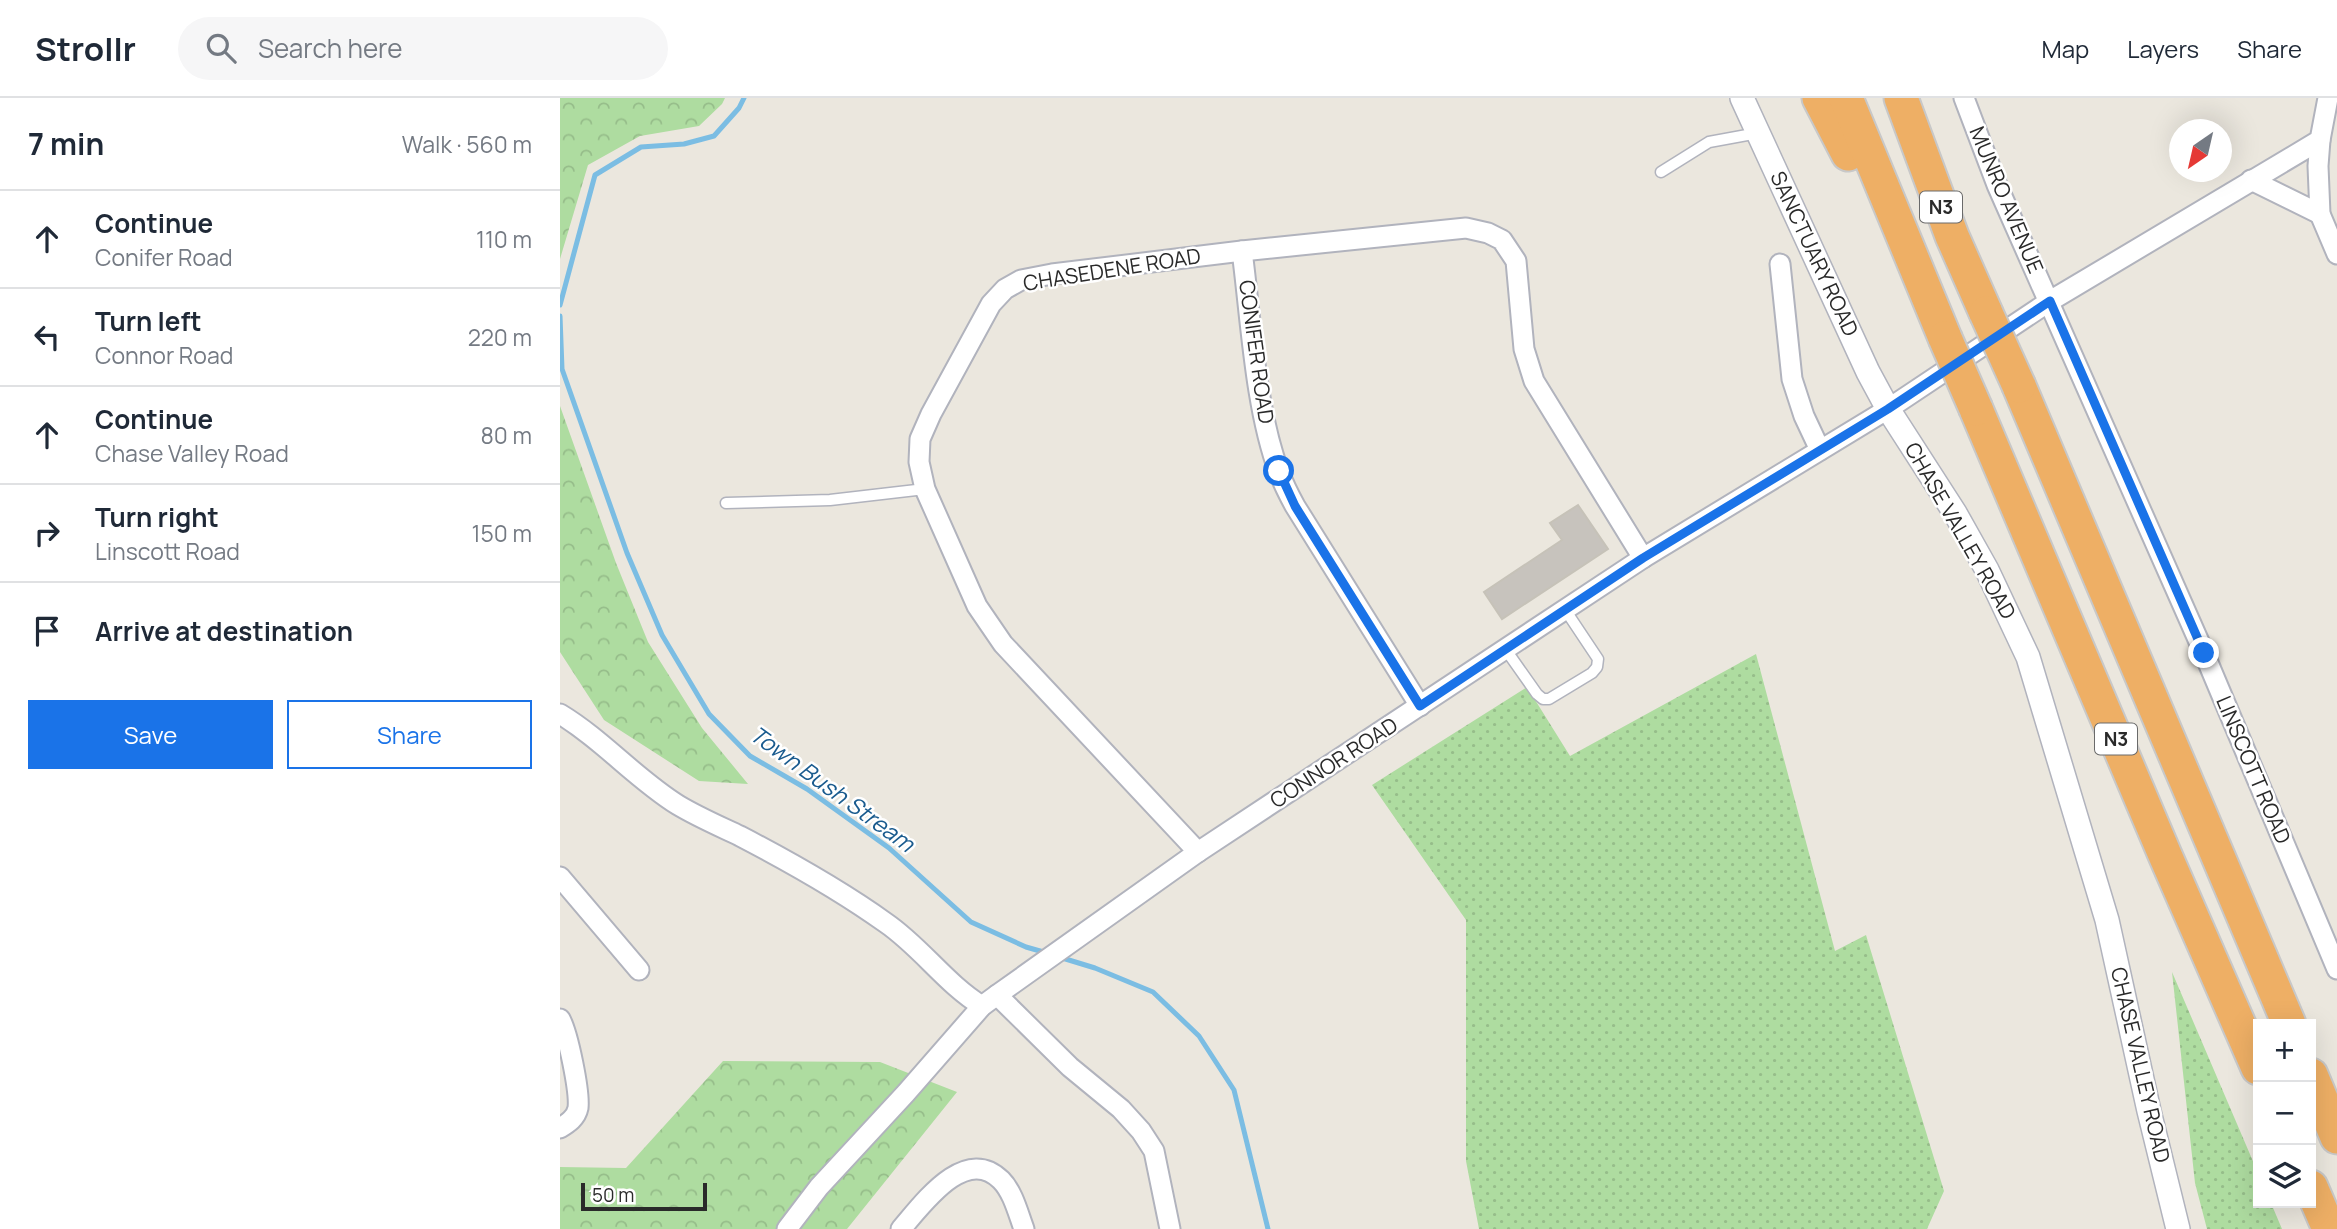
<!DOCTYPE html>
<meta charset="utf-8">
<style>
:root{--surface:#fff;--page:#f6f6f7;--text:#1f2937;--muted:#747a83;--line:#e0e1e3;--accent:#1a73e8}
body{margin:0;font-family:Manrope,sans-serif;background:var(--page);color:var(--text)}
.controls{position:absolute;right:21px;bottom:21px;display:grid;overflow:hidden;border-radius:0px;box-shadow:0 7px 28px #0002}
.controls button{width:63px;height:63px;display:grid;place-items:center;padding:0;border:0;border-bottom:2px solid var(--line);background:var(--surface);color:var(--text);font:35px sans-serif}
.compass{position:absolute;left:1609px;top:21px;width:63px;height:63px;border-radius:50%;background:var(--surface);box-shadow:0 7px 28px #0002;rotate:214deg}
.scale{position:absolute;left:21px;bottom:18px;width:126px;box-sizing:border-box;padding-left:7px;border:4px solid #2a2a2a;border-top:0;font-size:19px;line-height:24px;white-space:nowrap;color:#2a2a2a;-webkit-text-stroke:5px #fff;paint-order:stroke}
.stop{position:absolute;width:21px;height:21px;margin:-16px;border:5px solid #1a73e8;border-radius:50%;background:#fff}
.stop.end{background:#1a73e8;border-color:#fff;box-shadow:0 2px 7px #0008}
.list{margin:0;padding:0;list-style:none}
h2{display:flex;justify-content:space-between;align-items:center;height:91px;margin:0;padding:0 28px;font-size:30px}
h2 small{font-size:23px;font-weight:400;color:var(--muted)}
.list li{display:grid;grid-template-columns:46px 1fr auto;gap:21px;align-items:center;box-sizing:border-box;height:98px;padding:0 28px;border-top:2px solid var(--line)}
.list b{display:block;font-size:26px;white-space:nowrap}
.list p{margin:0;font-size:23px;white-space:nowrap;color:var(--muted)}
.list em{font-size:23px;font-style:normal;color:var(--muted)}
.actions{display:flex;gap:14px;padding:21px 28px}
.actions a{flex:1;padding:16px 0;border:2px solid var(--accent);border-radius:0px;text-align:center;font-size:24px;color:var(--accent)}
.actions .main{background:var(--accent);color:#fff}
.icon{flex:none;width:38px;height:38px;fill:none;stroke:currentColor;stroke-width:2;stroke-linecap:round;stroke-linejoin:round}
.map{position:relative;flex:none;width:1777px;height:1131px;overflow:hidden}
header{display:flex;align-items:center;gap:42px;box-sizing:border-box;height:98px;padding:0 35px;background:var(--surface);border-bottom:2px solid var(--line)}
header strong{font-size:33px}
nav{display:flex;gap:38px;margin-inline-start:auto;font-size:24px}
.search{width:490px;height:63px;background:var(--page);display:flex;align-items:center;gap:18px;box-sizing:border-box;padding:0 24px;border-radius:38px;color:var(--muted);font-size:26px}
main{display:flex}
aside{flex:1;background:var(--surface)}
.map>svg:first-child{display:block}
.grass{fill:url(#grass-dots)}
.forest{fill:url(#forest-crowns)}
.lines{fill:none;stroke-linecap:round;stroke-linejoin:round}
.stream{stroke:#7bbde3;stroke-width:5}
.building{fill:#c7c3bd;stroke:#c6c2b8;stroke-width:2}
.service-casing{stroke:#b1b3bd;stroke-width:13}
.minor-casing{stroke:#b1b3bd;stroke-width:23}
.tertiary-casing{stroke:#b1b3bd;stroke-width:26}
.motorway-casing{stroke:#c8c8c8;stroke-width:37}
.service{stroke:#fff;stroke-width:10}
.minor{stroke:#fff;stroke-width:19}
.tertiary{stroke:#fff;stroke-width:23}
.motorway{stroke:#eeaf65;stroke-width:33}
.motorway-bridge-casing{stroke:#c8c8c8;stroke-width:37;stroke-linecap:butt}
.motorway-bridge{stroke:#eeaf65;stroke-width:33}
.route{stroke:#1a73e8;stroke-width:9}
.labels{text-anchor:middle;stroke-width:5;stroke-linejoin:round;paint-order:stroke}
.shield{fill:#fff;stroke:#6a6a6a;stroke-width:2}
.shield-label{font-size:19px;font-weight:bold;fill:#2a2a2a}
.street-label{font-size:21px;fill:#2a2a2a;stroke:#fff}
.water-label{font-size:23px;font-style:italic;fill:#1a5b8e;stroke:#fff}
</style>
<header>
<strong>Strollr</strong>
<div class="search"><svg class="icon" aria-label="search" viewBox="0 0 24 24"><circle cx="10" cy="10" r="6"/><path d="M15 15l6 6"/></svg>Search here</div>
<nav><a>Map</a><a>Layers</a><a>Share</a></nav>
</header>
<main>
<aside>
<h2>7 min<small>Walk · 560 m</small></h2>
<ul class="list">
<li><svg class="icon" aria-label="ahead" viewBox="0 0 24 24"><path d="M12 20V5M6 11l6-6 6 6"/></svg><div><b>Continue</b><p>Conifer Road</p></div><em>110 m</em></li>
<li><svg class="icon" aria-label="left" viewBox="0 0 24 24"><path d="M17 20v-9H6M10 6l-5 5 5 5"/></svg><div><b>Turn left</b><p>Connor Road</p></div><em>220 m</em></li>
<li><svg class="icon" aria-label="ahead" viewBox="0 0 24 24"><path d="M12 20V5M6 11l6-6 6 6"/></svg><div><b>Continue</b><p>Chase Valley Road</p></div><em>80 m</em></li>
<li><svg class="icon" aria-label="right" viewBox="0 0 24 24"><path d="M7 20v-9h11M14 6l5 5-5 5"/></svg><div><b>Turn right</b><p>Linscott Road</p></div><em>150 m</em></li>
<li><svg class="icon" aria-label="arrive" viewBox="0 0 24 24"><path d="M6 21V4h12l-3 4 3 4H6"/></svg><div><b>Arrive at destination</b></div></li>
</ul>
<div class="actions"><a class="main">Save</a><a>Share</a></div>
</aside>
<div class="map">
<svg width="1777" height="1131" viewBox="0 0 1777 1131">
<defs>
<pattern id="grass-dots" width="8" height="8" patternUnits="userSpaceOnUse" patternTransform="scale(1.75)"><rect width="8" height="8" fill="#aedca0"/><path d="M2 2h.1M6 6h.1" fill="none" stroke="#96bd8a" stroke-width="1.8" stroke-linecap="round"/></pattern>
<pattern id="forest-crowns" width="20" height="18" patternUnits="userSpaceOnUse" patternTransform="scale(1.75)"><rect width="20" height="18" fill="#aedca0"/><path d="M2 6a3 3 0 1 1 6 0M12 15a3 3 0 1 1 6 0" fill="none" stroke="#96bd8a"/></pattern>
</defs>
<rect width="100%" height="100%" fill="#ebe7de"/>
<g class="grass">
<path d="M1196,556L1275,853L1306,837L1384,1093L1367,1131H919L906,1063V822L812,687L967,589L1010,658Z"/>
<path d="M1612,874L1698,1075V1105H1711L1722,1131H1647L1635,1085Z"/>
</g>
<g class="forest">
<path d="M0,0H165L162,6L139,28L80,38L28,67L0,161Z"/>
<path d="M0,308L56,465L88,544L142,630L188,686L139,683L44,622L0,554Z"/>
<path d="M163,963L320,964L397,994L287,1131H0V1069L66,1070Z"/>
</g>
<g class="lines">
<g class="stream">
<path d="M0,207L35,77L81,49L124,46L154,38L179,10L184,0"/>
<path d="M0,218L2,271L67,455L102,537L149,616L190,658L247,691L329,750L411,824L466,849L487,855"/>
<path d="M499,859L535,870L593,894L639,938L674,992L708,1131"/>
</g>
</g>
<path class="building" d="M1018,407L1048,451L942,521L924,494L1002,442L990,425Z"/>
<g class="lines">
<g class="service-casing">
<g id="service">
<path d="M1101,74L1149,44L1198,35"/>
<path d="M166,405L270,402L365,391"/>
<path d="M946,552L977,596L983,601H989L1032,575L1037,569L1038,561L1006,513"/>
</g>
</g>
<g class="minor-casing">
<g id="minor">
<path d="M1404,0L1437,87L1644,555L1777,871"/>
<path d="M1760,42L1758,68L1760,116L1777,156"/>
<path d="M1691,82L1760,116"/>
<path d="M682,153C691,221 695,310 719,374C723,385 729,397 735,408L860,608"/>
<path d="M1220,166L1232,281L1244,318L1260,352"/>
<path d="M0,616C43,642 76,681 118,707C138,719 159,728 180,738C230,764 280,792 326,825C361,849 386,886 422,908"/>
<path d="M638,754L443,546L417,508L365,391L359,364L360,341L371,316L431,206L445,191L461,182L492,176L682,153L906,130L928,135L942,142L956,163L964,251L974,283L1083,460"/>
<path d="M0,779L79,872"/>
<path d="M437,897L510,969L561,1011L581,1033L594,1053L610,1131"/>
<path d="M0,921C8,935 20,994 18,1010C16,1020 8,1025 0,1030"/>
<path d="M227,1131L259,1089L346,995L422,908L437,897L638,754L1083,460L1328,311L1490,203L1760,42L1768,0"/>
<path d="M341,1131C362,1107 405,1046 441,1082C453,1094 458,1115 464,1131"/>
</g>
</g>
<g class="tertiary-casing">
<path id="tertiary" d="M1182,0L1308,274L1328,311L1395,415L1427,472L1468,559L1547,822L1589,1013L1618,1131"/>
</g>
<g class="motorway-casing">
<g id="motorway">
<path d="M1259,0L1288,56"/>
<path d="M1286,0L1385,240"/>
<path d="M1341,0L1392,138L1426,215"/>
<path d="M1459,288L1729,926"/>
<path d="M1416,311L1605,757L1698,970"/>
<path d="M1751,977L1777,1039"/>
<path d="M1751,1089L1769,1131"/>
</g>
</g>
<use href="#service" class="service"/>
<use href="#minor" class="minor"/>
<use href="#tertiary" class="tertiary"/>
<use href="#motorway" class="motorway"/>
<g class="motorway-bridge-casing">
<g id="motorway-bridge">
<path d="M1426,215L1459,288"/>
<path d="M1385,240L1416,311"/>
</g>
</g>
<use href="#motorway-bridge" class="motorway-bridge"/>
</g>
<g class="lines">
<path class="route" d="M719,373L735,408L860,608L1083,460L1328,311L1490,203L1644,555"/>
</g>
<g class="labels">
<g class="shield">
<rect x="1360" y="93.5" width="42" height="31" rx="5"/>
<rect x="1535" y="625.5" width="42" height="31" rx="5"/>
</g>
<g class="shield-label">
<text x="1381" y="116">N3</text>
<text x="1556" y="648">N3</text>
</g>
<g class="street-label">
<text transform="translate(1446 102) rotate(67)" y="7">MUNRO AVENUE</text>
<text transform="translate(1254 156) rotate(65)" y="7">SANCTUARY ROAD</text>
<text transform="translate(552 172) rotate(-9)" y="7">CHASEDENE ROAD</text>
<text transform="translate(696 254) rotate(82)" y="7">CONIFER ROAD</text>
<text transform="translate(1400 433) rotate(60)" y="7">CHASE VALLEY ROAD</text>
<text transform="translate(774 665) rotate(-33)" y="7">CONNOR ROAD</text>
<text transform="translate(1693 672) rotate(67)" y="7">LINSCOTT ROAD</text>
<text transform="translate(1580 967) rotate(77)" y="7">CHASE VALLEY ROAD</text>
</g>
<g class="water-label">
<text transform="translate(272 691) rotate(36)" y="8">Town Bush Stream</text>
</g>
</g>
</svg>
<div class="controls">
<button>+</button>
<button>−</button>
<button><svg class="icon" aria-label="layers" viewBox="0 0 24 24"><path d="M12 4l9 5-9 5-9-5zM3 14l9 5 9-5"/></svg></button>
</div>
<svg class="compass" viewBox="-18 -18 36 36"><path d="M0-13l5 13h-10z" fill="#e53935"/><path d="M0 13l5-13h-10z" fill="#747a83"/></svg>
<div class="scale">50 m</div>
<div class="stop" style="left:719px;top:373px"></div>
<div class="stop end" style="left:1644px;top:555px"></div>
</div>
</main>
